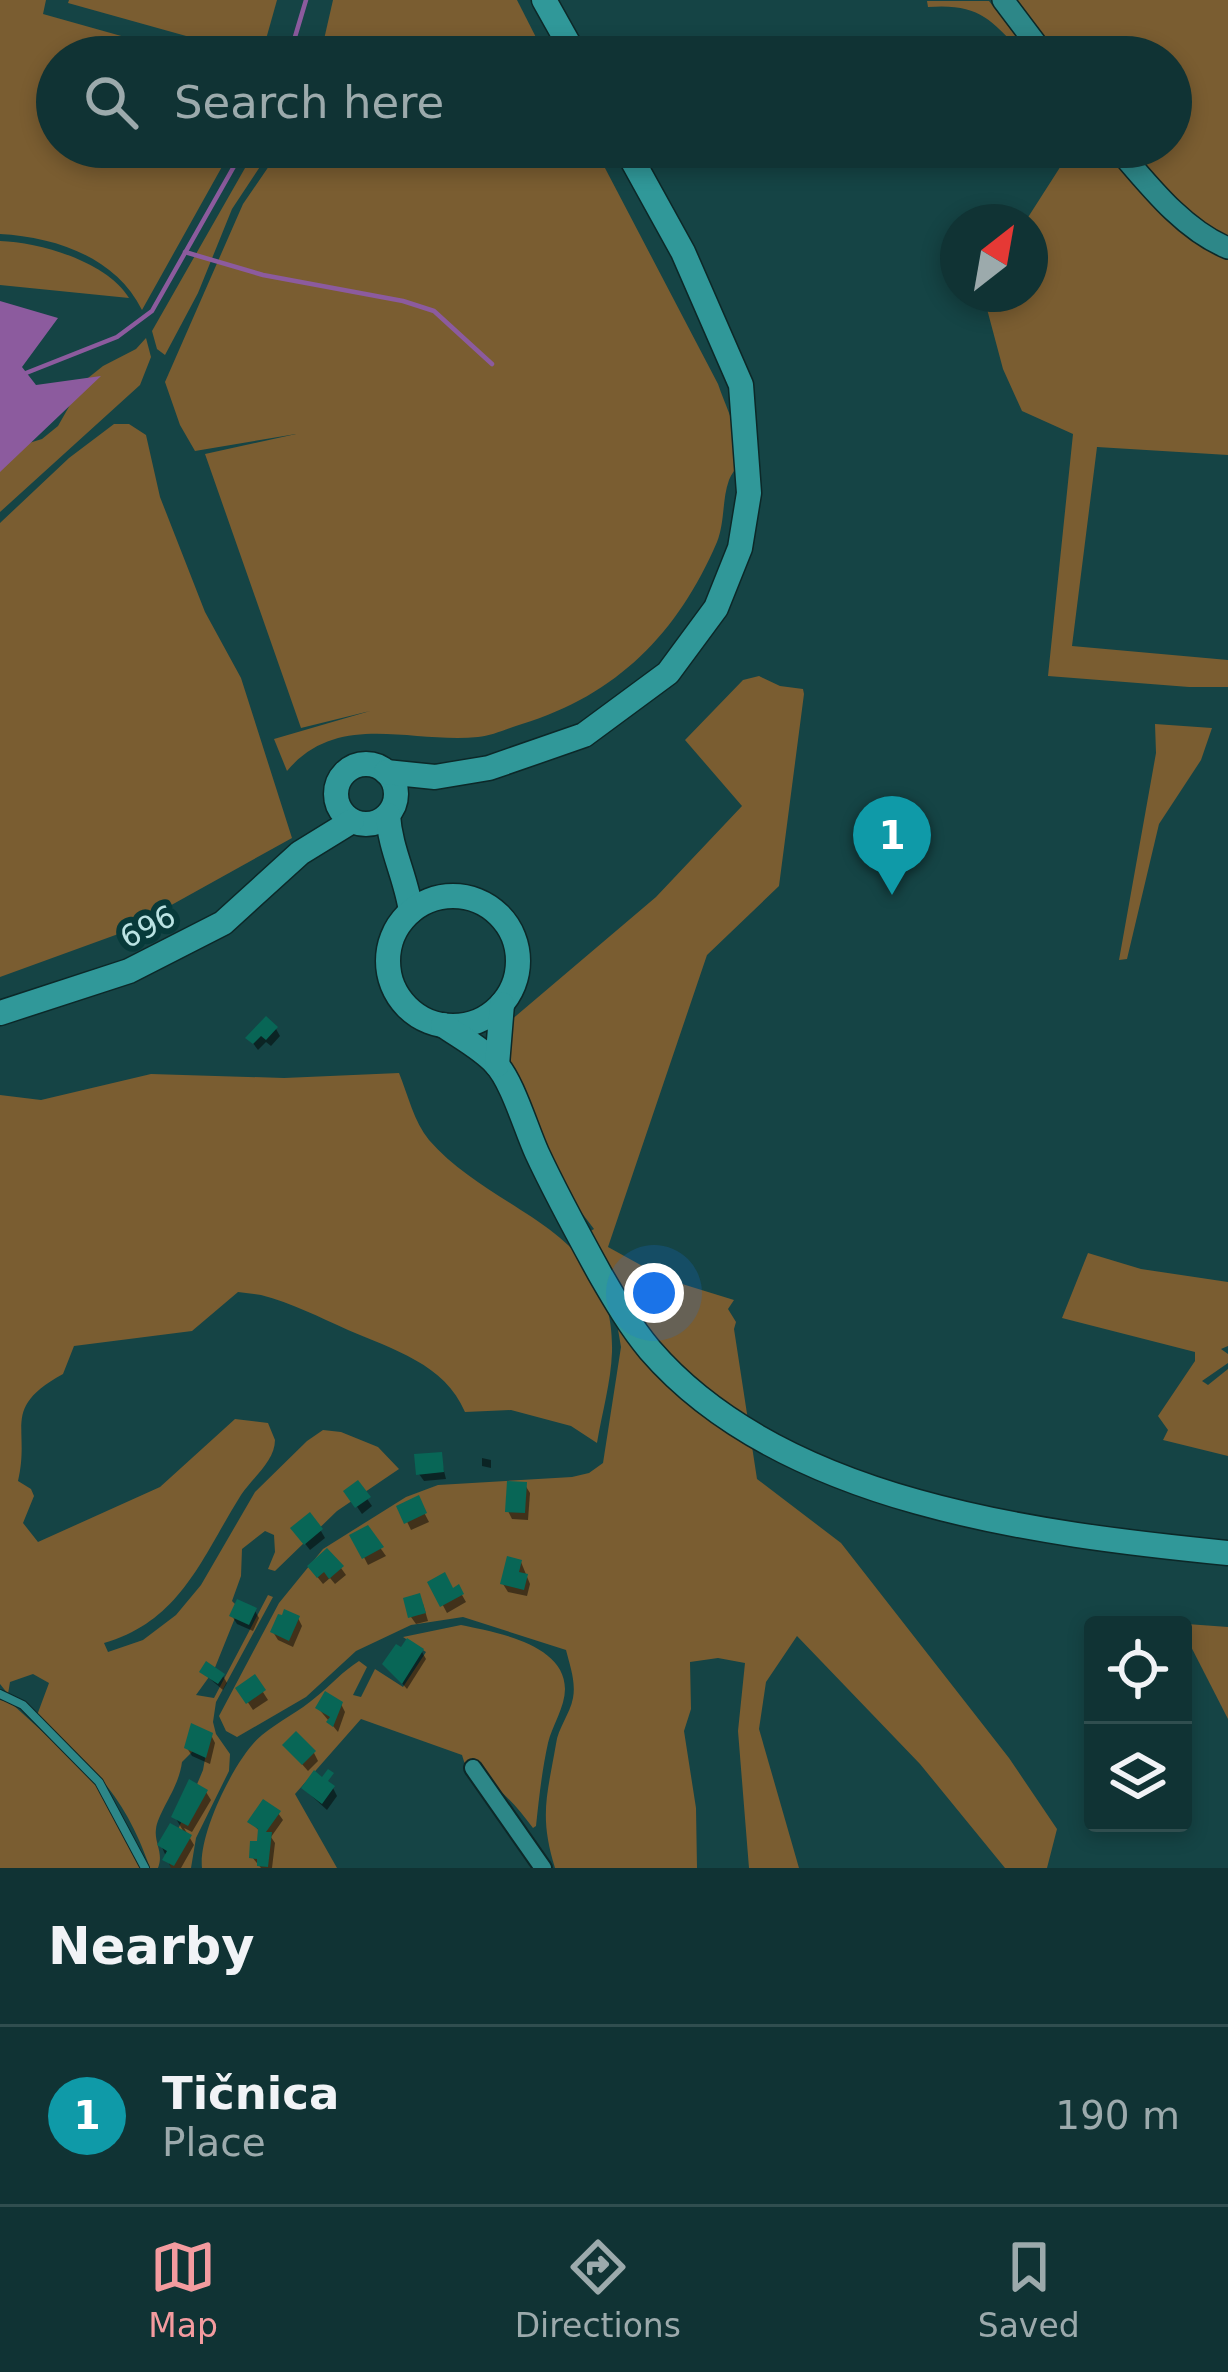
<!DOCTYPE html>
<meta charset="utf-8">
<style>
:root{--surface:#103334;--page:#1e3f40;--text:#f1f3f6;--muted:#9caaac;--line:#304e4f;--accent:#f49b9f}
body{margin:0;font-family:"DejaVu Sans",sans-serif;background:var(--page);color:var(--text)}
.controls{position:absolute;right:36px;bottom:36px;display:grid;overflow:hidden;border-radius:12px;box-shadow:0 6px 18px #0003}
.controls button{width:108px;height:108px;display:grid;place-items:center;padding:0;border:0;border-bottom:3px solid var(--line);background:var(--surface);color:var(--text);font:60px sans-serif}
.compass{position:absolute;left:940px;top:204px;width:108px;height:108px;border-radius:50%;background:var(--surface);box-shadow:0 6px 18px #0003;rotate:31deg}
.you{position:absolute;left:654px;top:1293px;width:42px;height:42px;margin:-30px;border:9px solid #fff;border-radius:50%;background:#1a73e8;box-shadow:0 0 0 18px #1a73e833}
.badge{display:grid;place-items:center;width:78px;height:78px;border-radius:50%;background:var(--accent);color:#fff;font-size:39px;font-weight:700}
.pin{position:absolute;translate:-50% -99px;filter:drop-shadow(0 3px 6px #0008)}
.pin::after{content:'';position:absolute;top:63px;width:42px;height:36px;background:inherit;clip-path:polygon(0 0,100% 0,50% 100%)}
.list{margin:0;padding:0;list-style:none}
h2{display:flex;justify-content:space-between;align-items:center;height:156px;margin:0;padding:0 48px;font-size:51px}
h2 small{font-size:39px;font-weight:400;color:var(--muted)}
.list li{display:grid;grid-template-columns:78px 1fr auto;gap:36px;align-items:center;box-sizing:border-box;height:180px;padding:0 48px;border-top:3px solid var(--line)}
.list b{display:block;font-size:45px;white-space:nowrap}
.list p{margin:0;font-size:39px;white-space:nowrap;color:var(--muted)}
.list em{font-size:39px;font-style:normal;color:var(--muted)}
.icon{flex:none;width:66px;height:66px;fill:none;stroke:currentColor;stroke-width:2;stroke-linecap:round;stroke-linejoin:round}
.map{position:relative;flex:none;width:1228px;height:1868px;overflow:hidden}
.search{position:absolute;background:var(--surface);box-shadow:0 6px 18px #0003;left:36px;right:36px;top:36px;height:132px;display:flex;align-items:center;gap:30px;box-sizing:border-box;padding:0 42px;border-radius:66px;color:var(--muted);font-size:45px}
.sheet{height:336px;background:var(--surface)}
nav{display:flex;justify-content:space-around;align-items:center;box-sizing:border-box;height:168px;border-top:3px solid var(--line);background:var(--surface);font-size:33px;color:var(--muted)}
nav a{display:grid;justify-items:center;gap:6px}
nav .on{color:var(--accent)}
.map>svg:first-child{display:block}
.green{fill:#7a5d31}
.water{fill:#8c5b9e}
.shadow{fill:#0007}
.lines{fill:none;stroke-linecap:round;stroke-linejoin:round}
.stream{stroke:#8c5b9e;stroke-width:4.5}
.building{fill:#086656}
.service-casing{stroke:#0c2828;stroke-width:10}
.minor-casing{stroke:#0c2828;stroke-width:20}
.tertiary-casing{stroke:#0c2828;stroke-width:24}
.secondary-casing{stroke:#0c2828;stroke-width:27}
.service{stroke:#2d8788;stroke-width:8}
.minor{stroke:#2d8788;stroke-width:16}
.tertiary{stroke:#2d8788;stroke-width:21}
.secondary{stroke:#309899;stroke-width:24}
.labels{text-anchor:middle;stroke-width:12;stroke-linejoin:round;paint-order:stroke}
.street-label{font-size:30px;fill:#bbe3e3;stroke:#073a3a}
</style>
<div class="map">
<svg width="1228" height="1868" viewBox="0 0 1228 1868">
<rect width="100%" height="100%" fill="#154445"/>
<g class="green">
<path d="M0,0H46L43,14L196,57H57V147H233L142,310C116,257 55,237 0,234Z"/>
<path d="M69,0H277L261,57L68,3Z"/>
<path d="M333,0H517L546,57H320Z"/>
<path d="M1008,0H1228V240L1200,223L1123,147H1171V57H1052Z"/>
<path d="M927,1H989L1035,57H1026C992,21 981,3 928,7Z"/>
<path d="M257,147H273L232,209L198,293L165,355L157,349L152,331Z"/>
<path d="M282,147H594L718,384C725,405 743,440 738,464C736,469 731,474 729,480C722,499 725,522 717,542C678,633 617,695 522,724C508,728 492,736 478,737C412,744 338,710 287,771L274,739L370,711L301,728L205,454L296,434L195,451L180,425L165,382L243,204Z"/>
<path d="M1073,147H1109C1146,190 1177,234 1228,260V455L1097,447L1072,646L1228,660V687H1189L1048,676L1073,434L1022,411L1003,369L983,294H1030V222H1025Z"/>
<path d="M0,241C40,242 107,262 129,298L0,285Z"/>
<path d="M146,338L151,357L140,385L0,512V468L29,443L42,439L58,426L83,382L103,366L136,349Z"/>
<path d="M114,424H129L146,435L160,497L205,612L241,678L292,838L121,933L0,977V523L69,458Z"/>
<path d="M759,676L780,686L803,689L804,694L779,886L707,955L608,1247L666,1279L734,1300L728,1309L736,1322L734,1329L757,1479L841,1543L1009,1758L1057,1829L1047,1868H1005L920,1764L797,1636L766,1682L759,1729L799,1868H749L738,1731L745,1663L718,1658L690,1662L691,1709L684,1731L696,1808L697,1868H555C539,1816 547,1796 556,1744C558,1728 570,1714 573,1698C576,1682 570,1666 566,1650L463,1617L411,1625L356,1651L306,1697L237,1737L226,1731L219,1716L279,1603L323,1549L406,1497L438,1485L572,1477L589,1473L603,1463L621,1347L614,1306L575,1240L594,1229L517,1128L477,1049L656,897L742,806L685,740L743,680Z"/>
<path d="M1155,724L1212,728L1201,760L1159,824L1127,959L1119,960L1156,753Z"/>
<path d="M399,1073C408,1095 414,1122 429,1140C495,1216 615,1226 612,1352C611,1382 602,1413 597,1443L571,1426L511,1410L465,1412C445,1364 392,1349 348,1330C319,1317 292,1303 261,1295L238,1292L192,1331L74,1346L63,1374C0,1409 31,1426 18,1481L31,1489L34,1496L23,1523L38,1542L160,1487L235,1419L268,1423L275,1440C275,1461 253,1477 241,1495C202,1557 181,1621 104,1643L108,1652L143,1640L176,1615L201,1585L255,1492L307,1441L323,1430L341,1432L378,1447L399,1469L337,1511L275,1571L268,1569L275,1552L274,1535L265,1531L242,1549L241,1576L232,1601L239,1608L214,1670L196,1695L214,1698L268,1595L273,1597L216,1702L213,1722L216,1734L230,1754L229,1771L196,1838L191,1868H171L167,1856L203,1770L207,1748L202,1742L182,1762C179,1788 158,1812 156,1829C154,1843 164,1853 158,1868H150C125,1796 93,1765 36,1718L49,1683L33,1674L10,1682L8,1694L0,1684V1095L41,1100L151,1074L284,1078Z"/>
<path d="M1088,1253L1141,1269L1228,1282V1346L1221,1349L1228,1354V1363L1202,1381L1208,1385L1228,1369V1456L1163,1440L1168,1430L1158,1416L1195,1361V1352L1062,1318Z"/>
<path d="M1187,1624L1228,1627V1719L1184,1633Z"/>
<path d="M461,1625C495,1632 565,1644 565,1689C565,1707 552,1726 548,1743C542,1770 539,1798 536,1826L533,1828C514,1803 497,1783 467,1771L462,1755L361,1719L295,1794L337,1868H202C198,1834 236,1756 262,1735C279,1721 300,1711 316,1697C331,1685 343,1671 359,1661L367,1667L353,1695L361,1697L375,1669L403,1687L426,1652L403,1637Z"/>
<path d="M0,1700L11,1703L87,1772L110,1803L143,1868H0Z"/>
</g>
<path class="water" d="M0,301L58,318L22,367L36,385L101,376L0,472Z"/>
<g class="shadow">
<path d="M276,1029L280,1036L271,1046L266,1042L258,1050L249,1038Z"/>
<path d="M440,1455L446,1479L424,1481L419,1474Z"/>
<path d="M482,1458L491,1460V1468L482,1466Z"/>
<path d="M357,1484L372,1506L362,1514L347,1492Z"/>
<path d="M525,1485L530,1493L528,1520L512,1519L508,1511Z"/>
<path d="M417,1499L429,1522L411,1530L400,1507Z"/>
<path d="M367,1529L386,1556L368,1565L353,1536Z"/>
<path d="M321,1531L325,1538L310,1550L299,1536Z"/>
<path d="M521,1562L530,1584L527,1596L508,1592L503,1584Z"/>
<path d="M341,1568L346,1575L335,1584L330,1578L323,1584L315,1574Z"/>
<path d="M431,1583L452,1592L458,1588L466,1602L447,1613Z"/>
<path d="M423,1604L428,1621L416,1624L411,1617Z"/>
<path d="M255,1611L259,1618L253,1631L237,1624L232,1616Z"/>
<path d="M298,1618L302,1626L293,1647L278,1640L273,1632Z"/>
<path d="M402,1651L422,1652L426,1659L407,1689L386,1665Z"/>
<path d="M202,1672L223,1676L227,1683L223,1690Z"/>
<path d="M254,1678L268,1700L253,1710L239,1689Z"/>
<path d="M341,1704L345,1712L338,1732L318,1708Z"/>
<path d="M211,1735L215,1743L210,1764L192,1756L187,1748Z"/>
<path d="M286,1746L314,1753L318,1761L308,1771Z"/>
<path d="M333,1788L337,1796L327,1810L304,1789Z"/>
<path d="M206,1792L211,1800L192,1832L184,1828L194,1845L181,1868H171L161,1845L185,1834L175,1817Z"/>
<path d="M278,1813L283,1820L271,1837L275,1843L272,1868H261L252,1857L261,1833L251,1822Z"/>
</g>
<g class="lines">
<g class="stream">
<path d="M289,57L306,0"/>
<path d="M185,252L263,275L403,301L434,311L492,364"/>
<path d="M26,373L117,337L152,311L245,147"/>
</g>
</g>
<g class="building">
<path d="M266,1016L278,1027L266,1040L261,1036L253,1044L245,1038Z"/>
<path d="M442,1452L444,1472L416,1475L414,1454Z"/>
<path d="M358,1480L371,1497L355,1508L343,1491Z"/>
<path d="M507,1481L527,1482L525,1513L505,1512Z"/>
<path d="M419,1495L427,1513L404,1524L396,1506Z"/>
<path d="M310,1512L323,1529L304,1545L290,1528Z"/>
<path d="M368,1525L384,1547L362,1559L349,1535Z"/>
<path d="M327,1548L344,1566L329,1579L324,1572L317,1578L307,1566Z"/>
<path d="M507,1556L522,1560L519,1572L528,1574L524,1590L500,1584Z"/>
<path d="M445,1572L453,1588L459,1584L464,1594L440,1607L427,1582Z"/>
<path d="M420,1593L426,1613L408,1618L403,1598Z"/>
<path d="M237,1599L257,1608L249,1625L229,1616Z"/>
<path d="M284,1609L300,1616L289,1641L270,1632L278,1614L282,1615Z"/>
<path d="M407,1638L424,1649L402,1684L382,1664L396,1644L401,1647Z"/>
<path d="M206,1661L225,1674L218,1684L199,1672Z"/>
<path d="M255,1674L266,1690L246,1704L235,1688Z"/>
<path d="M325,1691L343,1702L333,1727L326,1722L330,1717L315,1708Z"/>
<path d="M191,1723L213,1733L206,1758L184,1748Z"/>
<path d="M296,1731L316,1751L302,1765L282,1745Z"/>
<path d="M328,1769L334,1773L328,1781L335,1786L322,1804L301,1788L314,1770L322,1777Z"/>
<path d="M189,1779L208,1790L188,1826L171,1817Z"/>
<path d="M263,1799L281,1811L266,1832H272L268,1867L257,1866V1859L249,1858L250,1841H257L258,1829L247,1822Z"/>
<path d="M170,1823L192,1835L174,1866L162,1860L167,1851L157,1845Z"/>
</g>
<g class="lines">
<g class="service-casing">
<path id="service" d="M0,1694L23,1705L99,1782L145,1868"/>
</g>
<g class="minor-casing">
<path id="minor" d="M473,1768L543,1868"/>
</g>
<g class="tertiary-casing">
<g id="tertiary">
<path d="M1003,0L1046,57"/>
<path d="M1116,147C1147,183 1183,230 1228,248"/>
</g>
</g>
<g class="secondary-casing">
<g id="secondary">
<path d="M544,0L576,57"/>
<circle cx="366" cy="794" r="30"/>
<path d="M386,772L435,777L489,768L584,735L668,673L716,608L740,548L749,493L741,385L683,252L625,147"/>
<path d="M388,815C390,849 406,877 411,911"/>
<circle cx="453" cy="961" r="65"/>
<path d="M0,1013L129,971L223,923L300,853L352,821"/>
<path d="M443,1025C460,1037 481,1048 495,1063C512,1080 526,1129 537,1153C556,1194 578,1234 600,1274C615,1300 630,1326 650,1350C782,1503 1038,1534 1228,1553"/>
<path d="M497,1065L502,1004"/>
</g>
</g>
<use href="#service" class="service"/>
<use href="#minor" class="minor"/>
<use href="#tertiary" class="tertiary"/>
<use href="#secondary" class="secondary"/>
</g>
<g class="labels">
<g class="street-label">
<text transform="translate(148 927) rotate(-27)" y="10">696</text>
</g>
</g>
</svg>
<div class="controls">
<button><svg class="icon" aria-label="locate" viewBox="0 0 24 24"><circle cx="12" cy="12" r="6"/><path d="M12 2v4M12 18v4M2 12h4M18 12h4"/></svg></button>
<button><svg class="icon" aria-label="layers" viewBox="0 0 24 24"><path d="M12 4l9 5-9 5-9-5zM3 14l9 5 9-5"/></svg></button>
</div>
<svg class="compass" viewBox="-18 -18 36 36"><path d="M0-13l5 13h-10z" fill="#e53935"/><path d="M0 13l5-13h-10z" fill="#9caaac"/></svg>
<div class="you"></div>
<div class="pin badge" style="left:892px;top:895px;background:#0f9aa8">1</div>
<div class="search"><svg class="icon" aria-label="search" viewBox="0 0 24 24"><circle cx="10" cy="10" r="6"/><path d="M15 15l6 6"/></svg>Search here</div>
</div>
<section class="sheet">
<h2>Nearby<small></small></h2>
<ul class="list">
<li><span class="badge" style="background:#0f9aa8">1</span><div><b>Tičnica</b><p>Place</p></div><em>190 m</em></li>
</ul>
</section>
<nav>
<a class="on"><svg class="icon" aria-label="map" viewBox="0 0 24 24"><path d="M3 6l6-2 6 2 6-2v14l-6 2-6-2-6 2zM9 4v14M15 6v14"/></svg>Map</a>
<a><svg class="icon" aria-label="directions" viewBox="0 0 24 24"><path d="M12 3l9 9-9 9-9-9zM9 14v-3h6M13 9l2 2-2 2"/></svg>Directions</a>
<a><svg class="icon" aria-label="saved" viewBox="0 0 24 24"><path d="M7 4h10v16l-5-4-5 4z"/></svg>Saved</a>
</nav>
